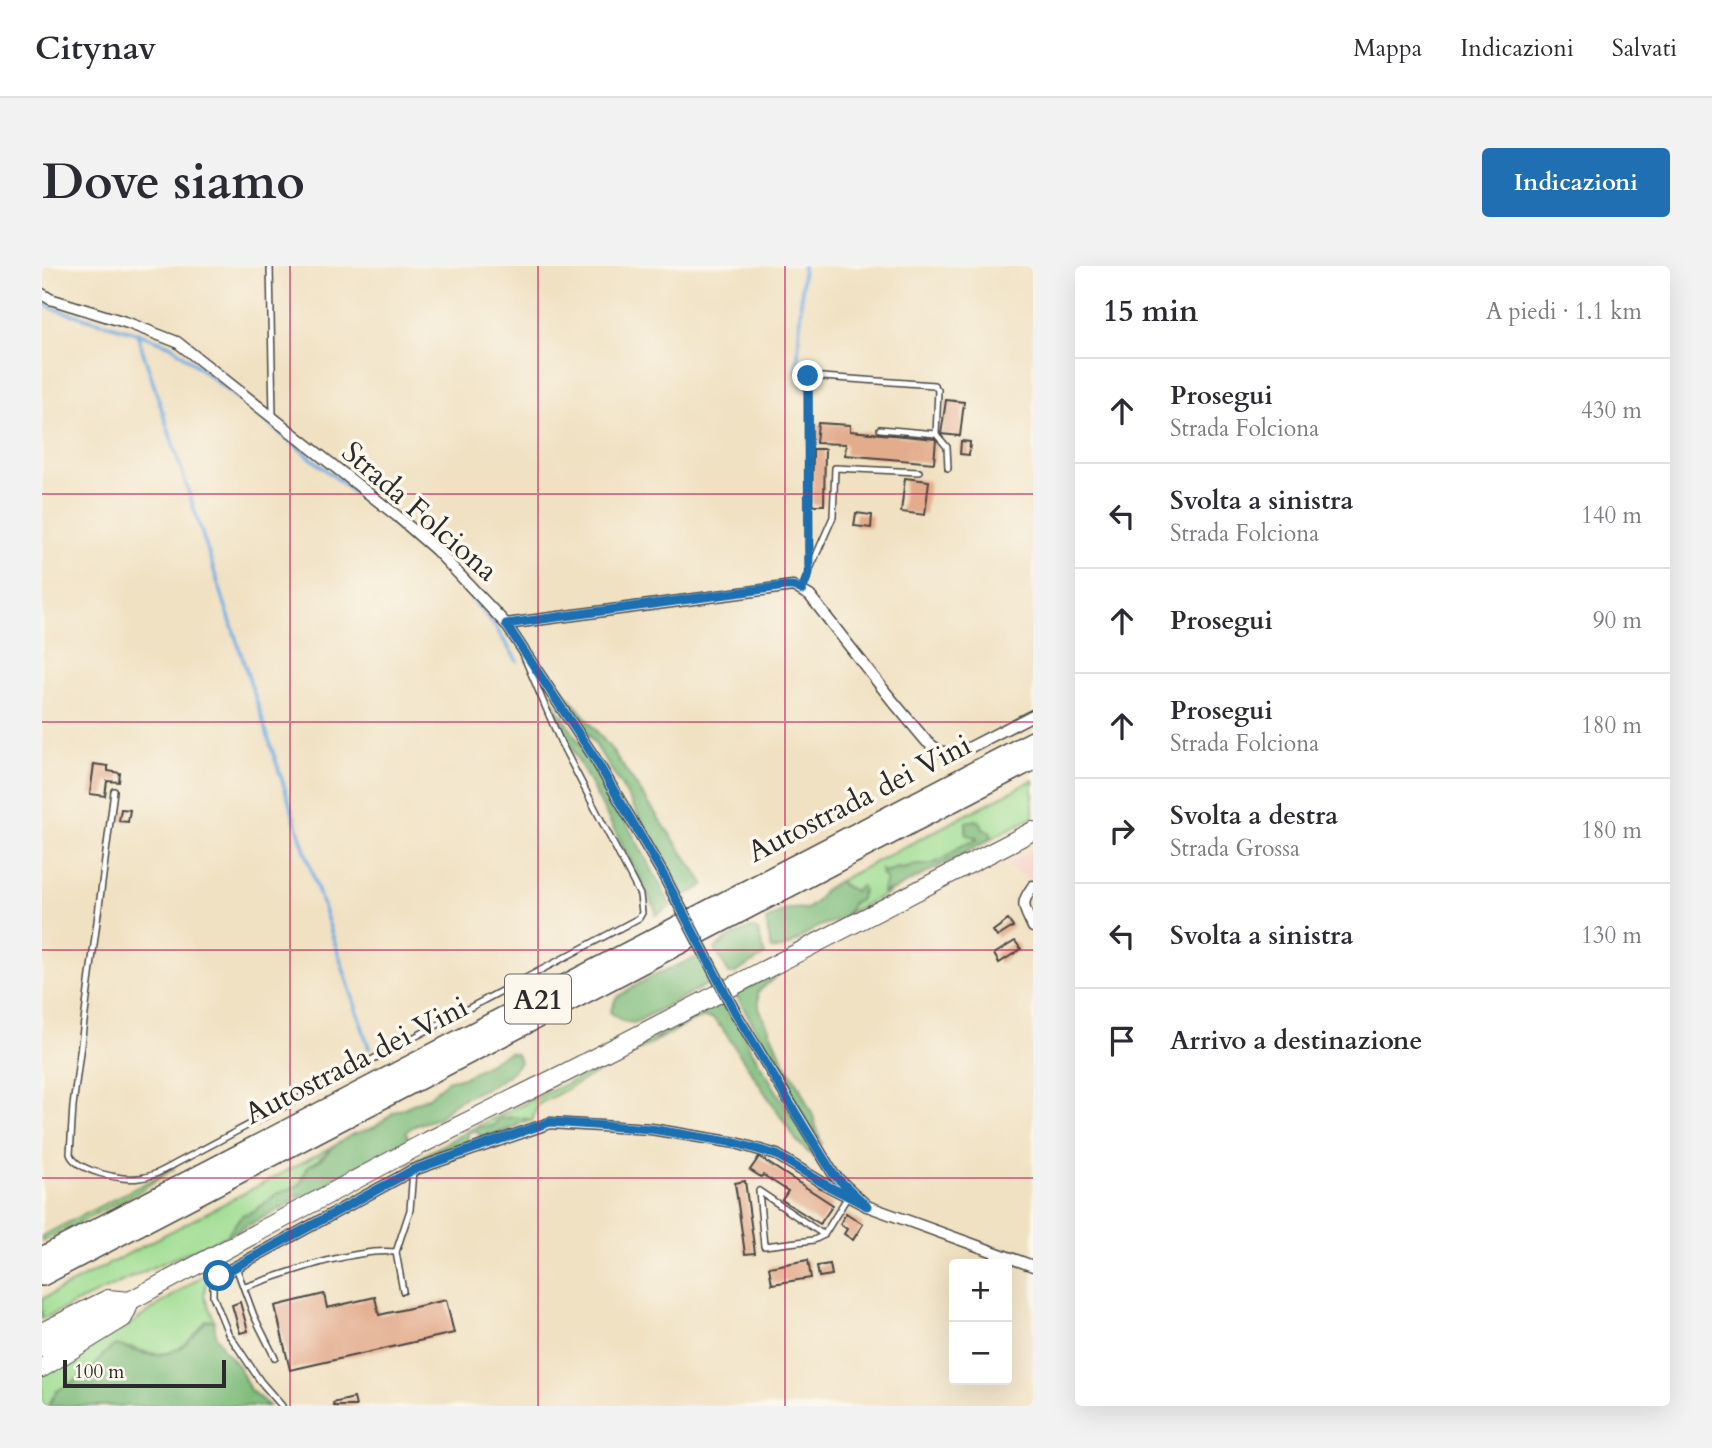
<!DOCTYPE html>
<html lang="it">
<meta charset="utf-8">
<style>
:root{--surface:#fff;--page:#f2f2f3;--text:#2b2b33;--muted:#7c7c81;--line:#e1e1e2;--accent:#1f6fb2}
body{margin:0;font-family:Cardo,serif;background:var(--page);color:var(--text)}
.controls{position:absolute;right:21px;bottom:21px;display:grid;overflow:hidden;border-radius:7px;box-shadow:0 7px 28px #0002}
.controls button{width:63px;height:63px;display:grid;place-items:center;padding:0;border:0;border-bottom:2px solid var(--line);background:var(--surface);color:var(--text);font:35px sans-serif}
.scale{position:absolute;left:21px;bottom:18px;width:163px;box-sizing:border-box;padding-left:7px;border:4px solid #2b2b2b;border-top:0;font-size:19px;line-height:24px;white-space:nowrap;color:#2b2b2b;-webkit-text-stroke:5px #fbf7ec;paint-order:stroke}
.stop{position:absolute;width:21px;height:21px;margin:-16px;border:5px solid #1f6fb2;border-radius:50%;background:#fff}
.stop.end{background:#1f6fb2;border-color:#fff;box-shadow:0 2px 7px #0008}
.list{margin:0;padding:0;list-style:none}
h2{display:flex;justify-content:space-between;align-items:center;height:91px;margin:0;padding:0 28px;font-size:30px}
h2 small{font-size:23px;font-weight:400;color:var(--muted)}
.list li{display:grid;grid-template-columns:46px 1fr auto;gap:21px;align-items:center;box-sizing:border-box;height:105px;padding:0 28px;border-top:2px solid var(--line)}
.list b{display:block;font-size:26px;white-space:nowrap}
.list p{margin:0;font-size:23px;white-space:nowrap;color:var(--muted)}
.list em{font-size:23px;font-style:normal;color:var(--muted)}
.icon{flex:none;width:38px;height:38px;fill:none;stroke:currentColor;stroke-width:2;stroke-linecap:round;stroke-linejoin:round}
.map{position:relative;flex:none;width:991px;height:1140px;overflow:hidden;border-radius:7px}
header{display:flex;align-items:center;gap:42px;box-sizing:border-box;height:98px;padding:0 35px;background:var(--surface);border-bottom:2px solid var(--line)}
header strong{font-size:33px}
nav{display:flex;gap:38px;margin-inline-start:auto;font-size:24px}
.intro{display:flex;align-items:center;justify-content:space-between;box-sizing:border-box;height:168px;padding:0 42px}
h1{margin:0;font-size:49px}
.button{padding:18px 32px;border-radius:7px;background:var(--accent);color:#fff;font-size:24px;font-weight:700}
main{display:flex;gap:42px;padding:0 42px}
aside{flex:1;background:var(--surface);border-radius:7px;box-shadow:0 7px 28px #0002}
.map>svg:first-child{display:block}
.built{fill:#f7d1c8}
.green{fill:#9fdd92;stroke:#65845e;stroke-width:2}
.forest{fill:#7fbc7c;stroke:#557454;stroke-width:2}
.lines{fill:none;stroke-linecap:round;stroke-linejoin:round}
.stream{stroke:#72ade3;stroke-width:3.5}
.building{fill:#e3ac8d}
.service-casing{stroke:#494642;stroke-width:8}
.minor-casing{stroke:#494642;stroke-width:13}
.trunk-casing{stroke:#494642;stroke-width:20}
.motorway-casing{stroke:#494642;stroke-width:22}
.service{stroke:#fff;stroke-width:5}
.minor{stroke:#fff;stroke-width:10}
.trunk{stroke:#fff;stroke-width:18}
.motorway{stroke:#fff;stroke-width:19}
.minor-bridge-casing{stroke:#494642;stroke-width:13;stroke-linecap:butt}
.minor-bridge{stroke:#fff;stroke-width:10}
.route{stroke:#1f6fb2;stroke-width:9}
.grid{fill:none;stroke:#c2185b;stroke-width:2;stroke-opacity:0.55}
.labels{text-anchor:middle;stroke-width:7;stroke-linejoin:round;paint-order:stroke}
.shield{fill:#fbf7ec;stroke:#696865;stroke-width:2}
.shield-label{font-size:28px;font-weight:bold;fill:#2b2b2b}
.street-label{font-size:30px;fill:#2b2b2b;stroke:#fbf7ec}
</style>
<header>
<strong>Citynav</strong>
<nav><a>Mappa</a><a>Indicazioni</a><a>Salvati</a></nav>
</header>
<div class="intro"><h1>Dove siamo</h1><a class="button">Indicazioni</a></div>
<main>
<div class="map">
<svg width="991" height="1140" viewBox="0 0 991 1140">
<rect width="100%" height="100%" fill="#fbf7ec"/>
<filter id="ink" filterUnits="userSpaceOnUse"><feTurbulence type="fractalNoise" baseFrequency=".0143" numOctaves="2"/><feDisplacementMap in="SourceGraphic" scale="14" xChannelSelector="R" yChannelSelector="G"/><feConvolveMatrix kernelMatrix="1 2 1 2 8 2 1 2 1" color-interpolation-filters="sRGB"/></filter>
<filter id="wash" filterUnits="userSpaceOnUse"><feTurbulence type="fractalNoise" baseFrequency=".00686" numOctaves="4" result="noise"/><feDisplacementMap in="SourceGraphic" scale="28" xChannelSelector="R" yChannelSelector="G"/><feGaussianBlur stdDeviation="1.57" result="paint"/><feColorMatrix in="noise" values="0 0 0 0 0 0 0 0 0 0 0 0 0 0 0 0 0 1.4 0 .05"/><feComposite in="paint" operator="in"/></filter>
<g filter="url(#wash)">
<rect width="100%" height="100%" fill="#f0e1c2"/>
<path class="built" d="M991,584V615L968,602L966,597Z"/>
<g class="green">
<path d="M991,514V551L948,573L949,566L941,563L938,556H924V568L935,572L934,575L918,581L895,598L882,601L874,600L861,604L854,602L839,608L844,614L841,627L848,626L804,648L811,636L818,634L821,625L819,620L812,625L795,616Z"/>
<path d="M615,770L614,772L623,770L495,839L490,855L478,856L471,851L458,853L451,860L431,862L558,802Z"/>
<path d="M292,880C285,887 265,902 262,908C260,912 260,916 258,919L235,928L212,945L200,949L183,971L118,998L0,1053V1033Z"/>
<path d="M133,902L91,929L0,975V970Z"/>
<path d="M190,992L165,1011L162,1029L172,1054L164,1055C143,1084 125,1097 89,1081L55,1099L49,1106L15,1125L6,1140H0V1108L84,1061L175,1000Z"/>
</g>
<g class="forest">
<path d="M507,406L569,483L663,619L643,630L579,519Z"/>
<path d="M498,413C545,488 589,562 629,640L613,649L614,644L534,490Z"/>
<path d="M934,554L939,557L941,563L949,566L947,574L852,624L840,626L844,614L839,604L846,607L854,602C863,605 867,599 876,599C896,600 904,591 919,580C924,577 930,577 935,574L934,571L925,569L924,556Z"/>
<path d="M795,616L812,625L819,620L821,622L818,634L810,637C808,644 806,647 801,651C793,657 783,657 774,662C761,669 745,686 729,683L724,654C743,646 741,641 765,643L775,635L782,624Z"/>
<path d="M709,662L716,665L723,689L693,707L687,708L673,683L685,673Z"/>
<path d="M653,692H658L670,716L592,757L580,755L568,746L574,732L578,729L612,709Z"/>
<path d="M734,707V710L716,726L717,742L742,796L755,816L771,850L780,879L743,818L734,797L694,729V727Z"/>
<path d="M678,736L701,765L707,780L781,901L755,875L680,762L671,753C650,747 633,770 613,773L629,761Z"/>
<path d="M467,786L475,788L478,796C461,820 437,823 414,836C406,841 403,849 393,853C383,857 371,858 364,866L367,874L354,885L338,889L310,903L272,927L255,931L244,940L183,971L200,949L212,945L235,928L258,919L266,900L278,894L292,880L309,869L333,861L352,846L387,831L405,815L422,811Z"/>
<path d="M472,851L486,853L469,863L438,874L436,865L427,866L425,873L427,876C407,887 387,893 365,899L431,862L451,860L457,853Z"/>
<path d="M172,1054L174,1070L182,1084L198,1103L208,1124L227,1140H6L15,1125L49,1106L60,1090L73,1079C85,1081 94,1086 105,1088C133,1093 149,1074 164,1055Z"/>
</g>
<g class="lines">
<g class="stream">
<path d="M0,36L9,42L95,67L130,80L367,271L410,309L452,359L475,395"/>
<path d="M95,67L327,782"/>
<path d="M755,107L761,0"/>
</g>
</g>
<g id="blocks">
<g class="building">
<path d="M904,134L922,136L918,170L899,168Z"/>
<path d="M776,157L808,159V165L894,173L892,197L803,189L804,178L774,177Z"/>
<path d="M919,175L928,176L927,189L918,188Z"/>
<path d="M771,183H783L782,239H770Z"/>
<path d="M863,212L887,215L883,249L859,246Z"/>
<path d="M814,247L830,249L829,262L812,260Z"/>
<path d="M52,498L66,500V505L78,507L77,516L65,515L63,530L48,528Z"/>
<path d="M79,543L88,544L86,556L77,555Z"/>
<path d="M966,654L971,661L955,671L951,665Z"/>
<path d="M973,675L979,683L957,697L952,688Z"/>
<path d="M717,891L791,939L778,958L740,934L746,925L721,909L719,911L708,904Z"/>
<path d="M703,915L713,987L703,988L693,917Z"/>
<path d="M804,947L821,958L811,974L802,968L805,963L798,958Z"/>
<path d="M766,994L769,1012L730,1018L727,1001Z"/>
<path d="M788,998L790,1009L777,1011L775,1000Z"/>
<path d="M282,1028L285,1042L333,1031L337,1049L404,1034L412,1067L248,1104L233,1040Z"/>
<path d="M198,1036L206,1065L198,1067L190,1039Z"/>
<path d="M312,1132L314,1140H292L291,1137Z"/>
</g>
</g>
</g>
<g filter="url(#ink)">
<use href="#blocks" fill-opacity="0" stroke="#494642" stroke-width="2"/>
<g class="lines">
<g class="service-casing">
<g id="service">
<path d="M228,0L231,149"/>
<path d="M838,163L894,168"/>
<path d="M768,303L791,251L793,202L877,206"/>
<path d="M760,324L767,306L766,110L892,119L896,124L894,168L905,181L906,202"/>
<path d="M72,525L31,840L28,888C34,905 81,915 97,912C110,911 122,904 133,898L597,652L600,647L598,629L519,477L482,391"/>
<path d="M782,969L717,925L722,980L772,974L782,969L806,930"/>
<path d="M194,1001L212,1050L233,1092"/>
<path d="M177,1010L171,1020V1030L186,1067L219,1116L240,1140"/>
<path d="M203,1021C242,1008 314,981 354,986"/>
<path d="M361,1025L354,986L368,944L371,904"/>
</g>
</g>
<g class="minor-casing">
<g id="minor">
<path d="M0,28L8,33L86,57L135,76L355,250L394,284L464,358L554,494L622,610"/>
<path d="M464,358L751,320L768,330L849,433L885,476L899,486H919L991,449"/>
<path d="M991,620C977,639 982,641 991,661"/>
<path d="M693,746L792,909L825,940L991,1000"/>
<path d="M177,1010L371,904L508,857L609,863L694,877L735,889L784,919L825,940"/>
</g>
</g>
<g class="trunk-casing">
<g id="trunk">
<path d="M0,1066L66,1033L88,1035"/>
<path d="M0,1082L382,877L525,806L991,565"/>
<path d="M0,1102L81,1052L86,1041"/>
</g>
</g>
<g class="motorway-casing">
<g id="motorway">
<path d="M0,991L991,475"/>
<path d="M0,1010L991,494"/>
</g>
</g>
<use href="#service" class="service"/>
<use href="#minor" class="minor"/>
<use href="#trunk" class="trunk"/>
<use href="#motorway" class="motorway"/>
<g class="minor-bridge-casing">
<path id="minor-bridge" d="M622,610L693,746"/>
</g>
<use href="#minor-bridge" class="minor-bridge"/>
</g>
</g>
<g class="lines" filter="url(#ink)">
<path class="route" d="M177,1010L371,904L508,856L609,863L694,877L735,889L784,919L825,940L792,909L762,861L693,746L622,610L554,494L464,358L744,320H751L760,324L767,306L766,110"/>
</g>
<path class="grid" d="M248,0V1140M496,0V1140M743,0V1140M0,228H991M0,456H991M0,684H991M0,912H991"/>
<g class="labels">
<rect class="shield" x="463" y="708.5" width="66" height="49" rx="5"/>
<g class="shield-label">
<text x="496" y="743">A21</text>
</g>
<g class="street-label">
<text transform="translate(378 245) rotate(41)" y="10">Strada Folciona</text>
<text transform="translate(817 532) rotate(-27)" y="10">Autostrada dei Vini</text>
<text transform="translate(314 794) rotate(-27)" y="10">Autostrada dei Vini</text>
</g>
</g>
</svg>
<div class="controls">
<button>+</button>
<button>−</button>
</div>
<div class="scale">100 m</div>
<div class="stop" style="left:177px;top:1010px"></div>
<div class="stop end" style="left:766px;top:110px"></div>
</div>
<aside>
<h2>15 min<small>A piedi · 1.1 km</small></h2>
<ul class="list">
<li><svg class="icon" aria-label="ahead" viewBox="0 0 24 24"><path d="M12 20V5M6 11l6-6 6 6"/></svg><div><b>Prosegui</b><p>Strada Folciona</p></div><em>430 m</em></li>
<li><svg class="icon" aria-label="left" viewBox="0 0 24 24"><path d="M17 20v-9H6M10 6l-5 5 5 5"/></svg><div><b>Svolta a sinistra</b><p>Strada Folciona</p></div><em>140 m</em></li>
<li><svg class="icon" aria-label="ahead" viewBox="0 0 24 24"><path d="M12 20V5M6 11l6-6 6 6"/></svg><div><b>Prosegui</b></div><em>90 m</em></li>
<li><svg class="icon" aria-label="ahead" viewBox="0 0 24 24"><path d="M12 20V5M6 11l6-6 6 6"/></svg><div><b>Prosegui</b><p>Strada Folciona</p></div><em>180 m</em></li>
<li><svg class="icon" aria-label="right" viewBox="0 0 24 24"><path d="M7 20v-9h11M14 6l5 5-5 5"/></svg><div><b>Svolta a destra</b><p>Strada Grossa</p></div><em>180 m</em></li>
<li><svg class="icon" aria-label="left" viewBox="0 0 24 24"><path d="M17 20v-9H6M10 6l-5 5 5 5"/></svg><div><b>Svolta a sinistra</b></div><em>130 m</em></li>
<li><svg class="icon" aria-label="arrive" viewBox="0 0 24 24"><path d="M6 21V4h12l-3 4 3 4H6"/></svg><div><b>Arrivo a destinazione</b></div></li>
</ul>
</aside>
</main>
